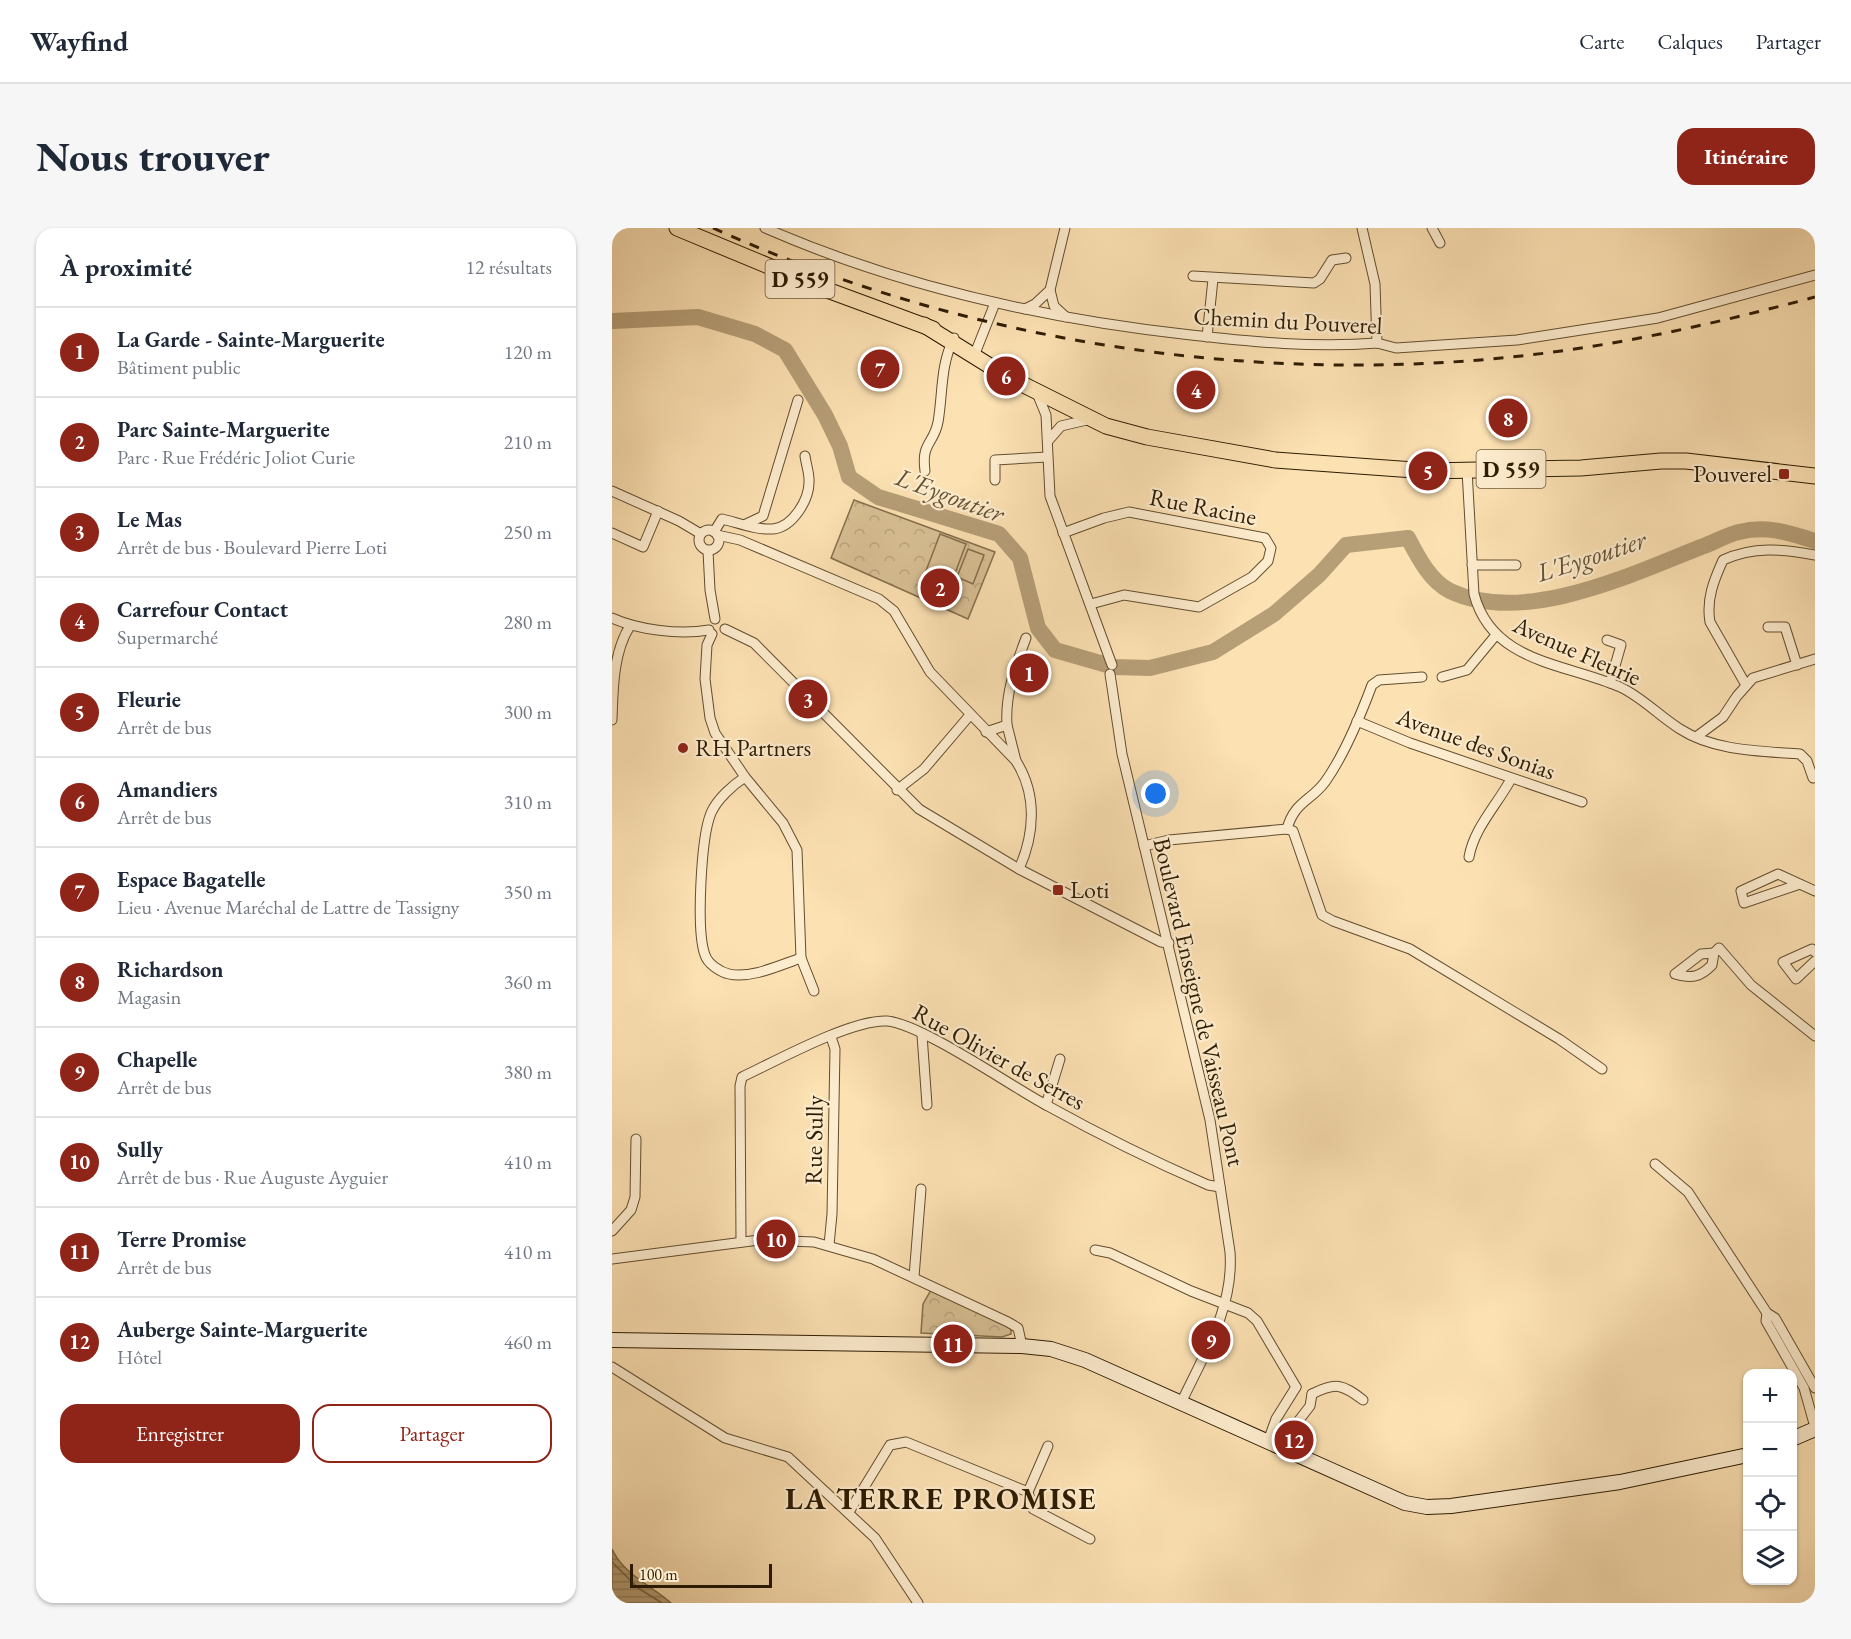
<!DOCTYPE html>
<html lang="fr">
<meta charset="utf-8">
<style>
:root{--surface:#fff;--page:#f6f6f7;--text:#1f2937;--muted:#747a83;--line:#e0e1e3;--accent:#8f2418}
body{margin:0;font-family:"EB Garamond",serif;background:var(--page);color:var(--text)}
.controls{position:absolute;right:18px;bottom:18px;display:grid;overflow:hidden;border-radius:12px;box-shadow:0 2px 4px #0004}
.controls button{width:54px;height:54px;display:grid;place-items:center;padding:0;border:0;border-bottom:2px solid var(--line);background:var(--surface);color:var(--text);font:30px sans-serif}
.scale{position:absolute;left:18px;bottom:15px;width:142px;box-sizing:border-box;padding-left:6px;border:3px solid #2e1c02;border-top:0;font-size:16px;line-height:21px;white-space:nowrap;color:#2e1c02;-webkit-text-stroke:4px #fdecce;paint-order:stroke}
.you{position:absolute;left:544px;top:566px;width:21px;height:21px;margin:-15px;border:4px solid #fff;border-radius:50%;background:#1a73e8;box-shadow:0 0 0 9px #1a73e833}
.badge{display:grid;place-items:center;width:39px;height:39px;border-radius:50%;background:var(--accent);color:#fff;font-size:20px;font-weight:700}
.pin{position:absolute;translate:-50% -50%;border:3px solid #fff;box-shadow:0 2px 6px #0006}
.list{margin:0;padding:0;list-style:none}
h2{display:flex;justify-content:space-between;align-items:center;height:78px;margin:0;padding:0 24px;font-size:26px}
h2 small{font-size:20px;font-weight:400;color:var(--muted)}
.list li{display:grid;grid-template-columns:39px 1fr auto;gap:18px;align-items:center;box-sizing:border-box;height:90px;padding:0 24px;border-top:2px solid var(--line)}
.list b{display:block;font-size:22px;white-space:nowrap}
.list p{margin:0;font-size:20px;white-space:nowrap;color:var(--muted)}
.list em{font-size:20px;font-style:normal;color:var(--muted)}
.actions{display:flex;gap:12px;padding:18px 24px}
.actions a{flex:1;padding:14px 0;border:2px solid var(--accent);border-radius:18px;text-align:center;font-size:21px;color:var(--accent)}
.actions .main{background:var(--accent);color:#fff}
.icon{flex:none;width:33px;height:33px;fill:none;stroke:currentColor;stroke-width:2;stroke-linecap:round;stroke-linejoin:round}
.map{position:relative;flex:none;width:1203px;height:1375px;overflow:hidden;border-radius:18px}
header{display:flex;align-items:center;gap:36px;box-sizing:border-box;height:84px;padding:0 30px;background:var(--surface);border-bottom:2px solid var(--line)}
header strong{font-size:28px}
nav{display:flex;gap:33px;margin-inline-start:auto;font-size:21px}
.intro{display:flex;align-items:center;justify-content:space-between;box-sizing:border-box;height:144px;padding:0 36px}
h1{margin:0;font-size:42px}
.button{padding:15px 27px;border-radius:18px;background:var(--accent);color:#fff;font-size:21px;font-weight:700}
main{display:flex;gap:36px;padding:0 36px}
aside{flex:1;background:var(--surface);border-radius:18px;box-shadow:0 2px 4px #0004}
.map>svg:first-child{display:block}
.park{fill:url(#park-crowns);stroke:#846e4c;stroke-width:1.5}
.pitch{fill:#d9c095;stroke:#846e4c;stroke-width:1.5}
.water{fill:url(#water-rules);stroke:#806a48;stroke-width:1.5}
.lines{fill:none;stroke-linecap:round;stroke-linejoin:round}
.shore{stroke:#725d3c;stroke-width:1.5}
.river{stroke:#b69e77;stroke-width:16}
.street-casing{stroke:#624d2e;stroke-width:11}
.secondary-casing{stroke:#2e1c02;stroke-width:16}
.primary-casing{stroke:#2e1c02;stroke-width:17}
.street{stroke:#fdecce;stroke-width:9}
.secondary{stroke:#fdecce;stroke-width:14}
.primary{stroke:#fce1b3;stroke-width:15}
.rail{stroke:#2e1c02;stroke-width:3;stroke-dasharray:10 10;stroke-linecap:butt}
.poi-dot{fill:#8f2418;stroke:#fdecce;stroke-width:2}
.labels{text-anchor:middle;stroke-width:4.5;stroke-linejoin:round;paint-order:stroke}
.shield{fill:#fdecce;stroke:#6c5a3f;stroke-width:1.5}
.shield-label{font-size:22px;font-weight:bold;fill:#2e1c02}
.street-label{font-size:24px;fill:#2e1c02;stroke:#fdecce}
.poi-label{font-size:24px;fill:#2e1c02;stroke:#fdecce;text-anchor:start}
.water-label{font-size:26px;font-style:italic;fill:#645031;stroke:#fdecce}
.district-label{font-size:30px;font-weight:bold;letter-spacing:1.5px;fill:#2e1c02;stroke:#fdecce}
</style>
<header>
<strong>Wayfind</strong>
<nav><a>Carte</a><a>Calques</a><a>Partager</a></nav>
</header>
<div class="intro"><h1>Nous trouver</h1><a class="button">Itinéraire</a></div>
<main>
<aside>
<h2>À proximité<small>12 résultats</small></h2>
<ul class="list">
<li><span class="badge">1</span><div><b>La Garde - Sainte-Marguerite</b><p>Bâtiment public</p></div><em>120 m</em></li>
<li><span class="badge">2</span><div><b>Parc Sainte-Marguerite</b><p>Parc · Rue Frédéric Joliot Curie</p></div><em>210 m</em></li>
<li><span class="badge">3</span><div><b>Le Mas</b><p>Arrêt de bus · Boulevard Pierre Loti</p></div><em>250 m</em></li>
<li><span class="badge">4</span><div><b>Carrefour Contact</b><p>Supermarché</p></div><em>280 m</em></li>
<li><span class="badge">5</span><div><b>Fleurie</b><p>Arrêt de bus</p></div><em>300 m</em></li>
<li><span class="badge">6</span><div><b>Amandiers</b><p>Arrêt de bus</p></div><em>310 m</em></li>
<li><span class="badge">7</span><div><b>Espace Bagatelle</b><p>Lieu · Avenue Maréchal de Lattre de Tassigny</p></div><em>350 m</em></li>
<li><span class="badge">8</span><div><b>Richardson</b><p>Magasin</p></div><em>360 m</em></li>
<li><span class="badge">9</span><div><b>Chapelle</b><p>Arrêt de bus</p></div><em>380 m</em></li>
<li><span class="badge">10</span><div><b>Sully</b><p>Arrêt de bus · Rue Auguste Ayguier</p></div><em>410 m</em></li>
<li><span class="badge">11</span><div><b>Terre Promise</b><p>Arrêt de bus</p></div><em>410 m</em></li>
<li><span class="badge">12</span><div><b>Auberge Sainte-Marguerite</b><p>Hôtel</p></div><em>460 m</em></li>
</ul>
<div class="actions"><a class="main">Enregistrer</a><a>Partager</a></div>
</aside>
<div class="map">
<svg width="1203" height="1375" viewBox="0 0 1203 1375">
<defs>
<pattern id="park-crowns" width="20" height="18" patternUnits="userSpaceOnUse" patternTransform="scale(1.5)"><rect width="20" height="18" fill="#d9c095"/><path d="M2 6a3 3 0 1 1 6 0M12 15a3 3 0 1 1 6 0" fill="none" stroke="#bba47f"/></pattern>
<pattern id="water-rules" width="6" height="5" patternUnits="userSpaceOnUse" patternTransform="scale(1.5)"><rect width="6" height="5" fill="#b69e77"/><path d="M0 2.5h6" fill="none" stroke="#94805f"/></pattern>
</defs>
<rect width="100%" height="100%" fill="#fce1b3"/>
<filter id="stains"><feTurbulence type="fractalNoise" baseFrequency=".00333" numOctaves="4"/><feColorMatrix values="0 0 0 0 .2 0 0 0 0 .09 0 0 0 0 .02 0 0 0 .5 -.17"/></filter>
<radialGradient id="worn" r=".72"><stop offset=".6" stop-color="#630" stop-opacity="0"/><stop offset="1" stop-color="#630" stop-opacity=".3"/></radialGradient>
<g class="park">
<path d="M242,272L383,324L356,391L219,330Z"/>
<path d="M319,1062L399,1100V1106L390,1109L309,1105L311,1076Z"/>
</g>
<g class="pitch">
<path d="M328,306L354,316L335,367L309,356Z"/>
<path d="M356,321L372,327L361,356L345,349Z"/>
</g>
<path class="water" d="M0,1321C12,1347 39,1357 59,1375H0Z"/>
<g class="lines">
<path class="shore" d="M0,1334L26,1360L50,1375"/>
<path class="river" d="M0,93L86,89L143,106L173,122L213,187L228,218L237,249L266,269L387,306L408,330L426,400L443,422L502,439L538,440L601,424L662,386L707,347L734,317L796,310C806,329 818,353 838,363C912,398 1018,347 1089,319C1101,315 1114,307 1127,304C1155,297 1177,305 1203,313"/>
<g class="street-casing">
<g id="street">
<path d="M153,0C288,59 434,91 579,107C641,114 703,120 765,115L784,120L905,112L1046,90L1203,47"/>
<path d="M453,0L438,62L442,78L454,89"/>
<path d="M750,0L763,56L765,115"/>
<path d="M820,0L828,15"/>
<path d="M581,48L702,55L708,51L720,32L734,30"/>
<path d="M413,81L423,76L438,62"/>
<path d="M595,109L601,51"/>
<path d="M362,128L383,75"/>
<path d="M425,165L434,187L438,268L500,437"/>
<path d="M436,213L449,198L479,191"/>
<path d="M855,242L862,366C880,435 953,435 1008,459C1030,469 1047,488 1068,501C1102,523 1148,523 1188,526L1195,533L1201,550"/>
<path d="M313,243C309,214 322,216 326,194C331,166 328,137 342,110"/>
<path d="M383,252V232L435,229"/>
<path d="M0,263L67,293L89,306"/>
<path d="M134,296L151,288L186,172"/>
<circle cx="97" cy="312" r="10"/>
<path d="M102,304L110,291C127,295 143,302 161,301C181,299 198,271 197,252C197,244 194,236 193,228"/>
<path d="M0,305L31,319L46,283"/>
<path d="M451,305L492,290L517,284L653,310L659,320L656,333L640,349L587,379L512,367L479,376"/>
<path d="M105,307L128,312L267,371L282,383L318,444L404,533C425,566 423,605 407,641"/>
<path d="M96,323L98,362L103,391"/>
<path d="M860,337H904"/>
<path d="M0,390C27,402 67,407 97,402"/>
<path d="M1156,399H1173L1185,437"/>
<path d="M113,401L142,415L307,581L407,641L549,714L557,715"/>
<path d="M100,406L95,417L93,451L98,490L103,505L133,549L171,595L185,622L189,730C168,737 139,751 117,746C108,744 96,736 93,727C84,703 89,609 99,585C105,571 121,557 133,549"/>
<path d="M995,412L1009,417L998,455"/>
<path d="M498,446L510,526L598,892L618,1024C622,1080 592,1126 569,1175"/>
<path d="M830,449L855,442L884,407"/>
<path d="M1134,457L1098,394C1094,371 1102,352 1111,332C1142,318 1170,321 1203,327"/>
<path d="M0,492C1,462 1,424 18,398"/>
<path d="M745,493L798,515L970,574"/>
<path d="M395,497L404,533"/>
<path d="M374,504L395,497C393,466 403,439 414,410"/>
<path d="M1084,509L1111,489L1125,468L1141,450L1203,431"/>
<path d="M285,562L312,541L358,487"/>
<path d="M675,601L681,603L710,687L721,693L798,721L947,811L990,841"/>
<path d="M675,601C682,574 699,573 713,554C733,526 748,489 760,457L767,452L810,449"/>
<path d="M532,618L557,612L675,601"/>
<path d="M857,629C862,600 885,577 899,551"/>
<path d="M1188,656L1132,675L1129,663L1166,646L1203,663"/>
<path d="M1203,724L1200,721L1171,734L1184,751L1203,733"/>
<path d="M1102,725L1100,737C1088,749 1080,751 1063,746L1089,726L1102,725L1107,720L1139,757L1203,808"/>
<path d="M189,730L202,763"/>
<path d="M310,807L315,877"/>
<path d="M434,877L448,831"/>
<path d="M1043,936L1076,964L1155,1085L1163,1090L1203,1160"/>
<path d="M0,1003L19,982L23,969L24,911"/>
<path d="M129,1014L128,858L130,849C164,833 240,791 275,793C310,796 400,859 436,878C488,907 541,933 596,957L608,959"/>
<path d="M217,1017L220,986L223,821L219,809"/>
<path d="M483,1022L498,1025L579,1063L636,1085L645,1093L684,1159"/>
<path d="M0,1031L147,1012L202,1014L261,1031L396,1094L406,1100L410,1118"/>
<path d="M302,1049L309,961"/>
<path d="M1155,1085L1154,1093L1192,1160L1203,1199"/>
<path d="M0,1139L113,1210L176,1229L263,1310L306,1375"/>
<path d="M700,1166C724,1154 730,1156 751,1172"/>
<path d="M656,1213L664,1191L684,1159"/>
<path d="M667,1218L698,1178L700,1166"/>
<path d="M416,1264L436,1218"/>
<path d="M237,1284L278,1217L294,1214L416,1264L421,1281L478,1311"/>
</g>
</g>
<g class="secondary-casing">
<g id="secondary">
<path d="M0,1112L410,1118L439,1121L473,1132L793,1275L815,1279L839,1278L1008,1254L1136,1227"/>
<path d="M1180,1211L1203,1201"/>
</g>
</g>
<g class="primary-casing">
<g id="primary">
<path d="M65,0L207,59L321,101"/>
<path d="M312,97L394,148L494,198L535,209L663,232L816,243L969,240L1049,233H1074L1203,248"/>
</g>
</g>
<use href="#street" class="street"/>
<use href="#secondary" class="secondary"/>
<use href="#primary" class="primary"/>
<path class="rail" d="M101,0C351,113 636,158 909,128C1009,117 1106,95 1203,69"/>
</g>
<g class="poi-dot">
<rect x="1166" y="240" width="12" height="12" rx="3"/>
<circle cx="71" cy="520" r="6"/>
<rect x="440" y="656" width="12" height="12" rx="3"/>
</g>
<g class="labels">
<g class="shield">
<rect x="153.5" y="32" width="69" height="38" rx="4.5"/>
<rect x="864.5" y="222" width="69" height="38" rx="4.5"/>
</g>
<g class="shield-label">
<text x="188" y="59">D 559</text>
<text x="899" y="249">D 559</text>
</g>
<g class="street-label">
<text transform="translate(676 93) rotate(3)" y="8">Chemin du Pouverel</text>
<text transform="translate(591 279) rotate(11)" y="8">Rue Racine</text>
<text transform="translate(965 423) rotate(24)" y="8">Avenue Fleurie</text>
<text transform="translate(864 516) rotate(20)" y="8">Avenue des Sonias</text>
<text transform="translate(587 774) rotate(77)" y="8">Boulevard Enseigne de Vaisseau Pont</text>
<text transform="translate(387 829) rotate(29)" y="8">Rue Olivier de Serres</text>
<text transform="translate(202 912) rotate(-89)" y="8">Rue Sully</text>
</g>
<g class="poi-label">
<text x="1160" y="254" text-anchor="end">Pouverel</text>
<text x="83" y="528">RH Partners</text>
<text x="458" y="670">Loti</text>
</g>
<g class="water-label">
<text transform="translate(338 267) rotate(20)" y="9">L'Eygoutier</text>
<text transform="translate(979 328) rotate(-18)" y="9">L'Eygoutier</text>
</g>
<g class="district-label">
<text x="329" y="1281">LA TERRE PROMISE</text>
</g>
</g>
<rect width="100%" height="100%" filter="url(#stains)"/>
<rect width="100%" height="100%" fill="url(#worn)"/>
</svg>
<div class="controls">
<button>+</button>
<button>−</button>
<button><svg class="icon" aria-label="locate" viewBox="0 0 24 24"><circle cx="12" cy="12" r="6"/><path d="M12 2v4M12 18v4M2 12h4M18 12h4"/></svg></button>
<button><svg class="icon" aria-label="layers" viewBox="0 0 24 24"><path d="M12 4l9 5-9 5-9-5zM3 14l9 5 9-5"/></svg></button>
</div>
<div class="scale">100 m</div>
<div class="you"></div>
<div class="pin badge" style="left:417px;top:445px">1</div>
<div class="pin badge" style="left:328px;top:360px">2</div>
<div class="pin badge" style="left:196px;top:471px">3</div>
<div class="pin badge" style="left:584px;top:162px">4</div>
<div class="pin badge" style="left:816px;top:243px">5</div>
<div class="pin badge" style="left:394px;top:148px">6</div>
<div class="pin badge" style="left:268px;top:141px">7</div>
<div class="pin badge" style="left:896px;top:190px">8</div>
<div class="pin badge" style="left:599px;top:1112px">9</div>
<div class="pin badge" style="left:164px;top:1011px">10</div>
<div class="pin badge" style="left:341px;top:1116px">11</div>
<div class="pin badge" style="left:682px;top:1212px">12</div>
</div>
</main>
